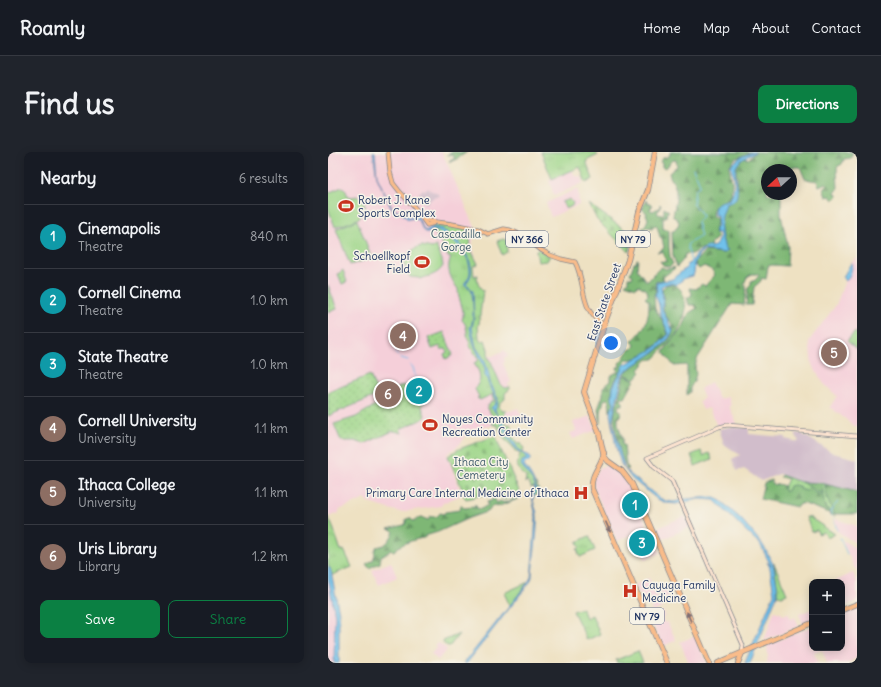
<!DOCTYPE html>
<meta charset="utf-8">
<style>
:root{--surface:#171b24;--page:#20242c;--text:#f1f3f6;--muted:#9ea1a6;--line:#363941;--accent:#0b8043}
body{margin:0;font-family:Delius,sans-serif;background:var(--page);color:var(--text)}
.controls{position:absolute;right:12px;bottom:12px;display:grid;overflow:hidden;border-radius:8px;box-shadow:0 2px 10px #0003}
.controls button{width:36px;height:36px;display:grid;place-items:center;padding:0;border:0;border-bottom:1px solid var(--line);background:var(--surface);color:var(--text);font:20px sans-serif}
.compass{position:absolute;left:433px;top:12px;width:36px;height:36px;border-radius:50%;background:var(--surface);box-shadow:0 2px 10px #0003;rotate:249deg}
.you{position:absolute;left:283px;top:191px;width:14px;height:14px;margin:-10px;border:3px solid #fff;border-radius:50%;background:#1a73e8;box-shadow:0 0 0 6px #1a73e833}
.badge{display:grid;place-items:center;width:26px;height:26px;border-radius:50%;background:var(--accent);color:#fff;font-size:13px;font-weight:700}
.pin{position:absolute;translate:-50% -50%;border:2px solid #fff;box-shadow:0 1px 4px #0006}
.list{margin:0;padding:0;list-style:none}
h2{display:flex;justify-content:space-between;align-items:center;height:52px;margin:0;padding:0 16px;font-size:17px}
h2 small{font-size:13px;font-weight:400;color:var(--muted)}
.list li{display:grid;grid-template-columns:26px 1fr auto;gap:12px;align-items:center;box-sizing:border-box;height:64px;padding:0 16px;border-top:1px solid var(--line)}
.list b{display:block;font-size:15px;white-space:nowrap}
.list p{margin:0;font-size:13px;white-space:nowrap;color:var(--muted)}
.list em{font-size:13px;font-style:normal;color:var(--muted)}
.actions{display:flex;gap:8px;padding:12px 16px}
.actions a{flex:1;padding:9px 0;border:1px solid var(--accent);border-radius:8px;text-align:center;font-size:14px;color:var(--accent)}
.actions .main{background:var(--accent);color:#fff}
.map{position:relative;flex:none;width:529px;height:511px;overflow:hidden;border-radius:8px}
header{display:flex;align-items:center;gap:24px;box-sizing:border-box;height:56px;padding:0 20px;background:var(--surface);border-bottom:1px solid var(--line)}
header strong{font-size:19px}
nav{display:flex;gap:22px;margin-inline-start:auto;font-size:14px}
.intro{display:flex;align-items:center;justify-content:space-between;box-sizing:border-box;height:96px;padding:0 24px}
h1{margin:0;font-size:28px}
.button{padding:10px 18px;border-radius:8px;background:var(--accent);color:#fff;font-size:14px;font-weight:700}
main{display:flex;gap:24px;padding:0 24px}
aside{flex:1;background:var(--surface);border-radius:8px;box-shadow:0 2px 10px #0003}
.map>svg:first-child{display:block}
.built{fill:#f5cfd9}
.industrial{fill:#d1bdcb}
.grass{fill:url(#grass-dots);stroke:#5c8274}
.forest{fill:url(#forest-firs);stroke:#4c736a}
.cemetery{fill:url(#cemetery-stones);stroke:#5c8274}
.park{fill:url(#park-tufts);stroke:#5c8274}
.pitch{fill:#9ed689;stroke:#5c8274}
.water{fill:#70c1eb;stroke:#4678a4}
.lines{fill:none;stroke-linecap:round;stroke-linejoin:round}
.stream{stroke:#70c1eb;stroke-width:1}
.secondary-casing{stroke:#848890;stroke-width:4.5}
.primary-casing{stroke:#848890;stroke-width:5}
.highway-casing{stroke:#848890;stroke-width:6}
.secondary{stroke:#fde4d0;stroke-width:3}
.primary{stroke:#f9bc8a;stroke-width:3.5}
.highway{stroke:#f9bc8a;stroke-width:4.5}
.oneway{fill:#7f6e72}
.labels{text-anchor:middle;stroke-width:3;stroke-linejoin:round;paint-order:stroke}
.shield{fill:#f7f3e8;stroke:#5d6a87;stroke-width:1}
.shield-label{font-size:10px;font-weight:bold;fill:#1b2f5e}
.poi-label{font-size:11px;fill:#1b2f5e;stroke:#f7f3e8;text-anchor:start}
.park-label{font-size:11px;fill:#3c5969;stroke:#f7f3e8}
.street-label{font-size:11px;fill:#1b2f5e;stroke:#f7f3e8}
</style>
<header>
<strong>Roamly</strong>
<nav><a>Home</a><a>Map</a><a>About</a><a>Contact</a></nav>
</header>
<div class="intro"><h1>Find us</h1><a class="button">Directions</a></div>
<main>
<aside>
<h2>Nearby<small>6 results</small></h2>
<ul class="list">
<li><span class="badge" style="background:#0f9aa8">1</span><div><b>Cinemapolis</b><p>Theatre</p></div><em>840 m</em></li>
<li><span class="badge" style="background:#0f9aa8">2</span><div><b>Cornell Cinema</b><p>Theatre</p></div><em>1.0 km</em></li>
<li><span class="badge" style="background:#0f9aa8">3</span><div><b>State Theatre</b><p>Theatre</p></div><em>1.0 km</em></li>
<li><span class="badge" style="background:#8d6e63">4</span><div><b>Cornell University</b><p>University</p></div><em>1.1 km</em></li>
<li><span class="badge" style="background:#8d6e63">5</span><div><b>Ithaca College</b><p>University</p></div><em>1.1 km</em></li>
<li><span class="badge" style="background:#8d6e63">6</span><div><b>Uris Library</b><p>Library</p></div><em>1.2 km</em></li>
</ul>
<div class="actions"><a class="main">Save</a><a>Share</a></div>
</aside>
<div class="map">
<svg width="529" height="511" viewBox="0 0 529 511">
<defs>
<pattern id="grass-dots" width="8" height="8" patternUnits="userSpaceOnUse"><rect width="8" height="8" fill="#9ed689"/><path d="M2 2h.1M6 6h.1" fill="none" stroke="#88b879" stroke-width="1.8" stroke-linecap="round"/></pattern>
<pattern id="forest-firs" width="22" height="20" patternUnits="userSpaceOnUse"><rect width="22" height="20" fill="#7eb775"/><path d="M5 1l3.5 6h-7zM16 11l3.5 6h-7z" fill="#669563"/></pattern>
<pattern id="cemetery-stones" width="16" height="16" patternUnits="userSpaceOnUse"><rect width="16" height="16" fill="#9ed689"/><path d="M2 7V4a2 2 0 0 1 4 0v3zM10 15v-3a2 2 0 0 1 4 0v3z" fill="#88b879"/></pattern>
<pattern id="park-tufts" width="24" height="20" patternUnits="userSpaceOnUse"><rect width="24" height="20" fill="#9ed689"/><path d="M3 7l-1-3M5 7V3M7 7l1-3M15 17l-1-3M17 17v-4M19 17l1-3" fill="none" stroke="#88b879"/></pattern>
</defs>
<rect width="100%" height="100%" fill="#f7f3e8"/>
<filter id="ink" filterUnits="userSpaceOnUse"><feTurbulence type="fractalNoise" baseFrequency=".025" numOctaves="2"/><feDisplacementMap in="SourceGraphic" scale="8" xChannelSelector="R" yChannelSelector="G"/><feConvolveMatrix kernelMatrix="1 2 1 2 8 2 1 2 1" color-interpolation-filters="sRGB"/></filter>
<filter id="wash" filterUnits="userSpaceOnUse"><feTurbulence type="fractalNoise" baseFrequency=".012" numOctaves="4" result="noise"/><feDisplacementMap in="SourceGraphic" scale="16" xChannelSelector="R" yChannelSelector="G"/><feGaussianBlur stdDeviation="0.9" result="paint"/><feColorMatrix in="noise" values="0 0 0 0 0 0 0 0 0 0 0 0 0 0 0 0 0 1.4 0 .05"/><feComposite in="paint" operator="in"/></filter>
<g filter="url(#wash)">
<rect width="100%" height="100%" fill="#eee1c2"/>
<g class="built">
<path d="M0,0H114L147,75L144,95L150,112L145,114L146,123L149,122L148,128L152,136L155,138L151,173L150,174L151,186L153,191L157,190L161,197L158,202L159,204H164L177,198L180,204L176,206L177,210L175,211L183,230L180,232L182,237L175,242L171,252L173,260L182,259L190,256L195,267L143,278L131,293L119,302L133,341V343L115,351L113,354L72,360L44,352L37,347L11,358V361L1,365L0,362Z"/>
<path d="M244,18L247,24L254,25L255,31L226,44L221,28Z"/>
<path d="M249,37L250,38L251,53L223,65L218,51Z"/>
<path d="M529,106V276L502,255L509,244L496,232L484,213L481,189L508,153L524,110Z"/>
<path d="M383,230L391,247L400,245L403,253L401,254L409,272H398L389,274L381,256L375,258L371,249L376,246L372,237Z"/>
<path d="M262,264L268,278L245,287L242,281L248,279L245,270Z"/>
<path d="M281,313L289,316L300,329L320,376L289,389L266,336L265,326L273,315Z"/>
<path d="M357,364L362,375L330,389L326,378Z"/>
<path d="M507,367L529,374V392L509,379Z"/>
<path d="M322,379L332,401L317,408L307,385Z"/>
<path d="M514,388L529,397V419L526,415Z"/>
<path d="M63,410L69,425L51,433L44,418Z"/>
<path d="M525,421L529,430V449L515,455L514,430H505Z"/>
<path d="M321,426L334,456L324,460L323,452L317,454L307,433Z"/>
<path d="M1,428L7,464L6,511H0V429Z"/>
<path d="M345,434L347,437L340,440L342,445L334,448L331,440Z"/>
<path d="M529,456V506L519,511H499L494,498L486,501L490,511H439L440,503L439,494L440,493L484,474V496H514V462Z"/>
<path d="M484,457V468L475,472L471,462Z"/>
<path d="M335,459L337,464L334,466L336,471L339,470L348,488L334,495L324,470L327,468L324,466L326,465L329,467L331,465V461Z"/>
<path d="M446,459L453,461L455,463L460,461L463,467L467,465L471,474L436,489Z"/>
<path d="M367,484L379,511H361L352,490Z"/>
<path d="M111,491L119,497L110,508L103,502L108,496L107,493Z"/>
</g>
<g class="industrial">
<path d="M100,36L105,40L106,39L111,43L109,45L107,44L98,52L90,45L91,44L90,42L95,37L97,39Z"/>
<path d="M401,275L421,276V282L457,285V287L471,290L467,281L474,282L505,301L529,307V340L492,331L473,330L451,322L433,329L416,317L409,319L404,307L412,303L396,292L391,277Z"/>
</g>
<g class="grass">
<path d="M15,118L19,130L14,132L10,122Z"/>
<path d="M0,133L9,157L0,160Z"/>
<path d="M116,180L125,203L118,207L116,202L119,200L118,197H113L112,194L104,197L100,186Z"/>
<path d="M42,223L50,243L0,264V240Z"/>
<path d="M76,233L83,249L95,245L96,248L94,255L97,263L95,267L72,277L74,281L66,279L63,280L36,292L27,289H13L6,272L28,265L51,251H58L67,248L69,236Z"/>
<path d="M453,323L481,333L495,342L494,331L497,332L498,344L507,364L503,363L496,351L479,338L478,339L472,337V335L457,340L455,337L460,327L452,325Z"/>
</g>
<g class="forest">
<path d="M124,0H130L132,1L133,0H139L129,7L122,10L121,9L126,7V4L124,3H120V2Z"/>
<path d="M342,0H423L407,7L401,14L404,31L403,45C396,51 383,51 384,64L388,66L389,70L386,80L390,85L382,92L383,95L373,97L364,102H357L356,107L349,115L345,104L344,81V79H346L350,74L351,70L348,66L345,65C346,55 350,45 347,35C346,30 342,27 341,21L349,14L348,8C342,8 342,12 338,16L334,15V11L332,10L335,6L339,5L342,3Z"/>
<path d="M427,0H525L523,6L516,7L514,12L509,15L510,37L507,41L510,44L505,48L502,44L498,45L495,36L499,34L498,31L491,34L489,29L477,27L472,15H463L462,18H439V42H453V63L460,95L459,114L444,113L440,114L438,127L433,126V129L426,135L424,153H418L420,136L423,133V129H426L430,125L431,122H424L419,125L416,132L418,135L416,153L404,152L369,207L367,215L368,222L366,229L362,236V240L359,243V213L346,214L335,200L355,175L361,161L369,156L366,153H361L359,146L363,144L364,141L361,136L368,137L374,132L377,134L387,123L384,118L376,114L371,117L367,113V110L377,99L397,101L400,98H397C394,85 388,66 397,53C399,52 401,51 402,50C405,47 408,39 409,36C412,21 401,17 416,6L421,7Z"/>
<path d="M318,48L319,51H322L324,54L322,58L325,59L332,55V52L333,53L329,61L332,63L336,62V56L341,59L339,60L338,65L335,67V77H340L341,79V95L342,105L345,112L341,115L335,113L332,109L337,110L339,109L335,103V99L329,101L336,96L334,86L332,85L329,74L327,73L324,76L318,75L316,77L314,76L318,72L320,67L318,62L319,61L314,57Z"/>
<path d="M309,107H310L309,117L318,129H320C326,123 327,119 334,115C339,118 341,117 346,115L347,116L335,125L336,128L329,129L327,131L328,139L326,143L327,157L335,169L340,182C332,192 311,210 298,207L292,221L290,220L289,215H292L291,211C296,208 297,201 302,197L304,198L307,193L304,189C318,176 321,168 321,149L317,146L320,144L319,138L310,133L308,136L297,132L300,130V125L304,126L305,123L302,122L306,111H308Z"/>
<path d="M345,132C352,135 354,139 356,146C362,166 348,185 334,198C331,201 328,206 325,207C323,208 321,207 319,208L311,218L313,220L307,227L296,222C306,210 345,195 345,177C345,170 339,167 336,161C334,156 336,151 336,146C336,143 334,140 334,137L338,133Z"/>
<path d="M289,220L292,222C284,230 282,242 286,252L282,260L281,249L279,247L276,248L273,260V271H272L270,257L275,243V235L282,229V224Z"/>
<path d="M296,223L307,228L297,246H294L293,248L295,250V253H291L290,257L293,259L292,264L290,266V273L295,288L294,289V292L296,293L298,313L301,316L299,318L292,301L286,268L287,256L290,250Z"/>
<path d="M443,328L444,331L447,333L450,332L457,334L455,337L457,340L459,339L461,334L466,333L472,334V337L478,339L479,337L495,344L496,351L503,363L501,361L474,351L469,355L432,347L436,331Z"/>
<path d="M473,330L494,331L495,342L480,335L481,333Z"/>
<path d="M497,332L529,340V362H506L498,344Z"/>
<path d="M165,344L169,351L172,349C178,353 185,347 190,345V347L169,355L168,353L164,354L161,359L141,366L110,380L97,384L96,386C87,387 72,392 66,399L63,398L59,401L53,404L52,411L43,415L42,417L38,412L45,408L47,402L46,399L48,397V395C60,393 60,390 66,380L64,378L60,377L76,373L78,371V367L82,366L85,369L93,365L100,368L102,364C106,366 110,365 112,361L116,362L117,360L132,358L133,353L136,356L144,355L146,356L147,352L149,356L153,357L160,353L159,350L165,348L164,345Z"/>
</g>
<g class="cemetery">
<path d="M261,52L304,83L301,100L269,68Z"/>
<path d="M167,284L192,341C187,343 179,349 175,347C172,345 170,342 167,340L138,347L135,343L136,341L120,304L131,297Z"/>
</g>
<g class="park">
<path d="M213,0H267L270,3L258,9L265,27L258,31L252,15L224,27Z"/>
<path d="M242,47L245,51L244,54L238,57L234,50Z"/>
<path d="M105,73C117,72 129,74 140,77L142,81L143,98L150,112L145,114L146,124L150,123C148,129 150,134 155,138L151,172L150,173L151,186L153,190L157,188L160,197V206L162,207L172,231L177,236L182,235V237L177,241V247L172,251L171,256L174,257V259H178L176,264L178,269L177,270L178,273L182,272L185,281L183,282L190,292L193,291L196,297L194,300L201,305L194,312L206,331L209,333L212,342L203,344L206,335L203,336L202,332L198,329L197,331L198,325L193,321L189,313L192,302L187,299L182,292L177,288L169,273L164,272L166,267L159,255L163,249H167L164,245L165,242L152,248L149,246L151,245L147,237L152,228L151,220L146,211L151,208L141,193L142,190C137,184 141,174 134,168C138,158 130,149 130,137C124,129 117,117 123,106L120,105L118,98L103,75Z"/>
<path d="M175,87L178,88L179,100L174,103L169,89Z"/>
<path d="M210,97L222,104L219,109L210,110L208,98Z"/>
<path d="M373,299L375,304L381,301L384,307L367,314L363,303Z"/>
<path d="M0,365L5,375L13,399L16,398L24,415L4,423L0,412Z"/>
<path d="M478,365H481L507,382L499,386L496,380L490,382L489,378L484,380Z"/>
<path d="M261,384L267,398L252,405L249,397L252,396L249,390Z"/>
<path d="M446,411L459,442L454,444L449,443V433Z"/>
<path d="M200,430L198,432L182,454L176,441Z"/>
<path d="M254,456L258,466L264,463L272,482L259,488L245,459Z"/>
<path d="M131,482L121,495L115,491V489Z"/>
<path d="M310,499L315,511H289L288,508Z"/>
</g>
<g class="pitch">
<path d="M14,35L17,37L20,44L22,45L30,44C34,46 36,50 37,54C37,69 18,71 7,75L0,56V41Z"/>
<path d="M29,68L44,106L22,113L8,77Z"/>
<path d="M94,94L104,96L108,94L114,108L115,114C110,123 100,124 92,127L91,126L82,125L74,108C82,104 81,97 94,94Z"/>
<path d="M527,180L529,182V198L519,189Z"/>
</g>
<g class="water">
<path d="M45,0H47L49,25L64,56L67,58L73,59L81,65L89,63L96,78L99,79L100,77L105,75L115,77V79L119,80L123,87L132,90L131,91C139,101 150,120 138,131L145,139L146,165L144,176L148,195L156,207L160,219L162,230L170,247V250L167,257L169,263L175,271L183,287L186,290L190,297L193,300L202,304V309L197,311L196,314C200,318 208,331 208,337C207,342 204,346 206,352C207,356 209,359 209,364C210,382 205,406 204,425L202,430L139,511H136L199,432L203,425L208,365L204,345L207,334C204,327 197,318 193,313L194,309L199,307C197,302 194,302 190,299C189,298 181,288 180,286C174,278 171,261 163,256L167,252L169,248L160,231V227L157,224V216L146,193L142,176C147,170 145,144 143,137L136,132C138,129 141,126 142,121C143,106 130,87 115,85V82L110,78L104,77L101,81C93,80 95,76 92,71C91,69 89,68 88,66L80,67L73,61L67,59L63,56L49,25Z"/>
<path d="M424,0H427C421,5 413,6 409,13C403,21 414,38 407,48C404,50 401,51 398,52L394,64L393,73L392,74L393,75C392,81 396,92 397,98L399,97L400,98L397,101L376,98L371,102L365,114L367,113L366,121L365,124L357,126L348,133C343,130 337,131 333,135L335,147L334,155L335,159L345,179C335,199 312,208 295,221L284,269L296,316L303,323L330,345L338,349L346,350L358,347L380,345L387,346L393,349L414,368L435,393L445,412L449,433V443L422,511H417L446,442L442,416L439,410L443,414L432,392L422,383L386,348L371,347L348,352L338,351L329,347L304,327L293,312L288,295L282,262L286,251L284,246L285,235L296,213L327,196L341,182L332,161L331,153L327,142L329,139L328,131C334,127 341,130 346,126C351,123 352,119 358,117L359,112H362C365,107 369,101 375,97C382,92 387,99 390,88C392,83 392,86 391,81H387V76L390,74L389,63H386C386,48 392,51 402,47C406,40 407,33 406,25C405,21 403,18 403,13L413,5Z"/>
<path d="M523,111L525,112C523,118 523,125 518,129L515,125Z"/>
<path d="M0,415L2,416L3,419L11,461V511H6L7,464L0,424Z"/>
</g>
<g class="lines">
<g class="stream">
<path d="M363,110L359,93C364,88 368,88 373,84L369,70L374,64L371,58L365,53L367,38L371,34L372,32L365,16"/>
<path d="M67,201L71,205"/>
<path d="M73,206L80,208"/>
<path d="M83,213C87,216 85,221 88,225"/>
<path d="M92,232L99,238"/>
<path d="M504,364L502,359L510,350"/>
<path d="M506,367L509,378"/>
<path d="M512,386L519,402"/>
</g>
</g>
</g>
<g filter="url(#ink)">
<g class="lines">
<g class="secondary-casing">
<path id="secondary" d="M414,501L415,493L344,329L326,315L319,306L391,275L399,273L529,284"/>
</g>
<g class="primary-casing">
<g id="primary">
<path d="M60,0L62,20L65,31L72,40L87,56L99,73L106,71"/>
<path d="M95,66L101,69L124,72L150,77L160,82L176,77L182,78L194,83L213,98L222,103L233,107L247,110C259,133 250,157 276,173"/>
</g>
</g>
<g class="highway-casing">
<g id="highway">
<path d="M327,0L320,38L311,60L300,108L276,173L256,240L271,281L276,304L280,309L294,319L304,332L381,511"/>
<path d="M276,301C273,315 262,322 264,337L339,511"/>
<path d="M514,458L529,452"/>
<path d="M390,511L484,471"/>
<path d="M410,511L414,501"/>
</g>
</g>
<use href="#secondary" class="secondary"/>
<use href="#primary" class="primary"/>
<use href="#highway" class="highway"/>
</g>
<defs><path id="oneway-solid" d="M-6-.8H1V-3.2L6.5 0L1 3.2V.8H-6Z"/></defs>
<g class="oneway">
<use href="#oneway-solid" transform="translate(280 375) rotate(66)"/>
<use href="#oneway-solid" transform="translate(361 465) rotate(-113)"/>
</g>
</g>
<defs>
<g id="stadium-bare" transform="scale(1.2)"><path d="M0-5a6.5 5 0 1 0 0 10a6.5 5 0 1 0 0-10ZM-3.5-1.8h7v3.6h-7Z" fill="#c8321e" stroke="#f7f3e8" stroke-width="2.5" paint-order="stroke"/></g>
<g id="hospital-bare" transform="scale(1.2)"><path d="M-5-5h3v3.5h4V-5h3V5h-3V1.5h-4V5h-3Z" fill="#c8321e" stroke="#f7f3e8" stroke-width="2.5" paint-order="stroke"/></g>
</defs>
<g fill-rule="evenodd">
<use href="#stadium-bare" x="18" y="54"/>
<use href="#stadium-bare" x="94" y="110"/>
<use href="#stadium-bare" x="102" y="273"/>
<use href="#hospital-bare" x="253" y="341"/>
<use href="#hospital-bare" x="302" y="439"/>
</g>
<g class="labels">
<g class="shield">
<rect x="178" y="79" width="42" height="16" rx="3"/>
<rect x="288" y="79" width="34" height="16" rx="3"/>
<rect x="302" y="456" width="34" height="16" rx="3"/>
</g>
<g class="shield-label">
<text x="199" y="91">NY 366</text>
<text x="305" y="91">NY 79</text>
<text x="319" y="468">NY 79</text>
</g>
<g class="poi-label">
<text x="30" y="52">Robert J. Kane<tspan x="30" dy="13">Sports Complex</tspan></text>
<text x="82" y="108" text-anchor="end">Schoellkopf<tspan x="82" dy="13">Field</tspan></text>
<text x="114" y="271">Noyes Community<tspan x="114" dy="13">Recreation Center</tspan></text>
<text x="241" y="345" text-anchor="end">Primary Care Internal Medicine of Ithaca</text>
<text x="314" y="437">Cayuga Family<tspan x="314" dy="13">Medicine</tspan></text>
</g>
<g class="park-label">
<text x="128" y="86">Cascadilla<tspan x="128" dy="13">Gorge</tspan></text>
<text x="153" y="314">Ithaca City<tspan x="153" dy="13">Cemetery</tspan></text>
</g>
<g class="street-label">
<text transform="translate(276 150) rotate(-71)" y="4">East State Street</text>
</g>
</g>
</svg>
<div class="controls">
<button>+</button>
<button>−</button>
</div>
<svg class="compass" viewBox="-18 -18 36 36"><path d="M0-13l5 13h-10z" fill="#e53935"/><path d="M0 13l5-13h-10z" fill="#9ea1a6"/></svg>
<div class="you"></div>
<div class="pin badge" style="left:307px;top:353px;background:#0f9aa8">1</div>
<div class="pin badge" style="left:91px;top:239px;background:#0f9aa8">2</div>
<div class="pin badge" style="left:314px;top:391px;background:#0f9aa8">3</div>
<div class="pin badge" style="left:75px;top:184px;background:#8d6e63">4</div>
<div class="pin badge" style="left:506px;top:201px;background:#8d6e63">5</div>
<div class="pin badge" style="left:60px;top:242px;background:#8d6e63">6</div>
</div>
</main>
